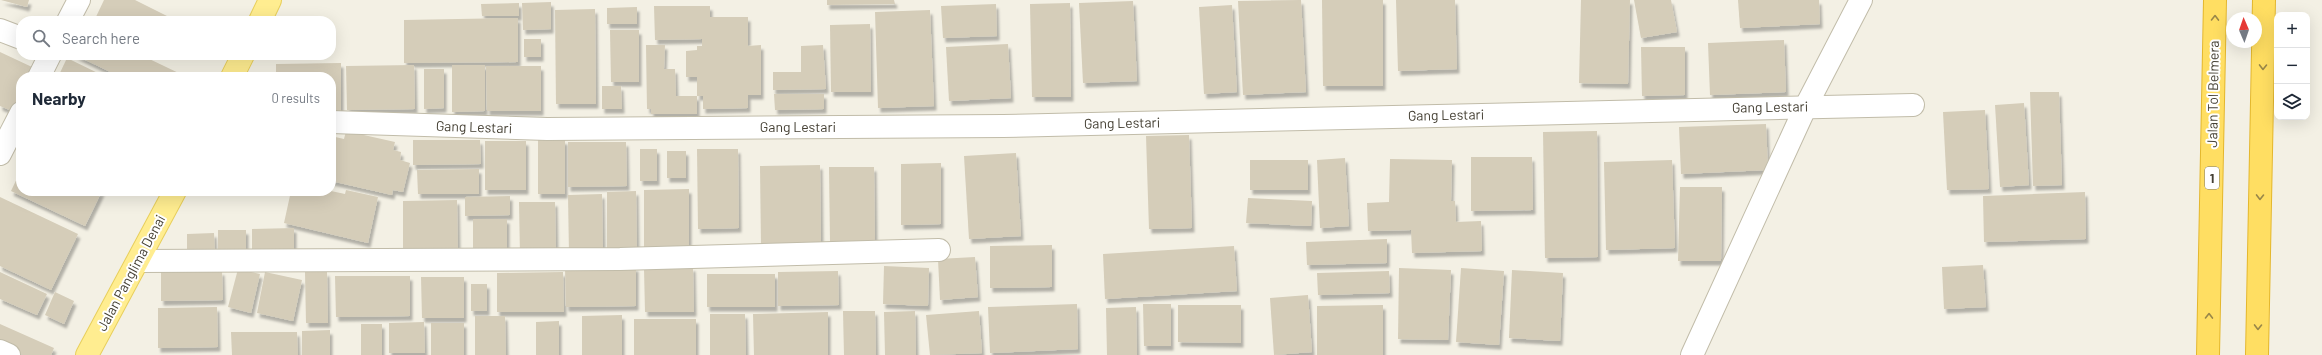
<!DOCTYPE html>
<meta charset="utf-8">
<style>
:root{--surface:#fff;--page:#f6f6f7;--text:#1f2937;--muted:#747a83;--line:#e0e1e3}
body{margin:0;font-family:Barlow,sans-serif;background:var(--page);color:var(--text)}
.controls{position:absolute;right:12px;top:12px;display:grid;overflow:hidden;border-radius:8px;box-shadow:0 4px 16px #0002}
.controls button{width:36px;height:36px;display:grid;place-items:center;padding:0;border:0;border-bottom:1px solid var(--line);background:var(--surface);color:var(--text);font:20px sans-serif}
.compass{position:absolute;left:2226px;top:12px;width:36px;height:36px;border-radius:50%;background:var(--surface);box-shadow:0 4px 16px #0002;rotate:358deg}
.list{margin:0;padding:0;list-style:none}
h2{display:flex;justify-content:space-between;align-items:center;height:52px;margin:0;padding:0 16px;font-size:17px}
h2 small{font-size:13px;font-weight:400;color:var(--muted)}
.icon{flex:none;width:22px;height:22px;fill:none;stroke:currentColor;stroke-width:2;stroke-linecap:round;stroke-linejoin:round}
.map{position:relative;flex:none;width:2322px;height:355px;overflow:hidden}
.search{position:absolute;background:var(--surface);box-shadow:0 4px 16px #0002;left:16px;top:16px;width:320px;height:44px;display:flex;align-items:center;gap:10px;box-sizing:border-box;padding:0 14px;border-radius:16px;color:var(--muted);font-size:15px}
.panel{position:absolute;background:var(--surface);box-shadow:0 4px 16px #0002;left:16px;top:72px;width:320px;height:124px;border-radius:16px}
.map>svg:first-child{display:block}
.building{fill:#d5cdb9;filter:url(#shadow)}
.lines{fill:none;stroke-linecap:round;stroke-linejoin:round}
.minor-casing{stroke:#c1bca9;stroke-width:24}
.primary-casing{stroke:#e8cf5c;stroke-width:24}
.motorway-casing{stroke:#e4b72d;stroke-width:24}
.minor{stroke:#fff;stroke-width:22}
.primary{stroke:#ffed90;stroke-width:22}
.motorway{stroke:#ffde62;stroke-width:22}
.oneway{stroke:#998749}
.labels{text-anchor:middle;stroke-width:4;stroke-linejoin:round;paint-order:stroke}
.shield{fill:#fff;stroke:#7d7971;stroke-width:1}
.shield-label{font-size:13px;font-weight:bold;fill:#454034}
.street-label{font-size:14px;fill:#454034;stroke:#fff}
</style>
<div class="map">
<svg width="2322" height="355" viewBox="0 0 2322 355">
<defs>
<filter id="shadow"><feDropShadow dx="2.5" dy="4.5" stdDeviation="1" flood-color="#0004"/></filter>
</defs>
<rect width="100%" height="100%" fill="#f3f0e4"/>
<g class="building">
<path d="M1,0H29L27,7Z"/>
<path d="M104,0H135L167,16L165,21H94Z"/>
<path d="M827,0H894L895,4L827,5Z"/>
<path d="M1301,0L1306,92L1243,95L1238,1Z"/>
<path d="M1322,0H1383V86H1323Z"/>
<path d="M1396,0H1455L1457,69L1398,71Z"/>
<path d="M1581,0H1630L1628,84L1579,83Z"/>
<path d="M1634,0H1671L1677,32L1641,38Z"/>
<path d="M1738,0H1819L1820,24L1740,28Z"/>
<path d="M1133,1L1137,81L1083,83L1079,3Z"/>
<path d="M551,2V29L523,30L522,3Z"/>
<path d="M519,3V16H482L481,4Z"/>
<path d="M1070,3L1071,97H1032L1030,4Z"/>
<path d="M996,4L997,36L943,38L941,6Z"/>
<path d="M1232,5L1237,92L1204,94L1199,7Z"/>
<path d="M654,6H710V17H748V46L761,45V95H748V108L703,109V96H697V77H686V51L697,50V46H702V39L655,40Z"/>
<path d="M637,7V24H607V8Z"/>
<path d="M595,9L596,104H556L555,10Z"/>
<path d="M930,10L934,106L878,108L875,12Z"/>
<path d="M518,18V62L404,63V20Z"/>
<path d="M870,24L871,92H831L830,25Z"/>
<path d="M610,30H639V82H611Z"/>
<rect x="524" y="39" width="17" height="18"/>
<path d="M1784,40L1786,92L1710,95L1708,43Z"/>
<path d="M1008,44L1011,98L949,101L946,47Z"/>
<path d="M646,45H665L664,69H675L676,96H697V114H651V109H647Z"/>
<path d="M823,45L826,89L773,90V72H801V46Z"/>
<path d="M1641,47H1685V95L1642,96Z"/>
<path d="M0,52L32,67L28,77H21V91L12,111L0,106Z"/>
<path d="M75,55H141L187,77H121Z"/>
<path d="M67,58L106,77H58Z"/>
<path d="M341,63V111H331V77H276V64Z"/>
<path d="M414,65L415,109L347,110L346,66Z"/>
<path d="M452,65H485V111L452,112Z"/>
<path d="M486,66H541V111H487Z"/>
<path d="M424,69H444V108L424,109Z"/>
<path d="M602,86H621L622,109H602Z"/>
<path d="M2030,92H2059L2062,185L2033,186Z"/>
<path d="M774,94H824V109L775,110Z"/>
<path d="M2024,103L2029,185L2000,187L1995,105Z"/>
<path d="M1985,110L1989,189L1947,190L1943,112Z"/>
<path d="M1766,124L1768,170L1681,174L1679,127Z"/>
<path d="M346,131L395,142L393,150L401,152L400,160L410,163L403,192L393,190L392,195L331,181V136L344,139Z"/>
<path d="M1597,131L1598,257L1545,258L1543,132Z"/>
<path d="M1189,135L1192,228L1149,229L1146,136Z"/>
<path d="M413,140H480L481,164L413,165Z"/>
<rect x="538" y="140" width="27" height="54"/>
<rect x="485" y="141" width="41" height="49"/>
<path d="M568,142H626L627,186L568,187Z"/>
<rect x="640" y="149" width="17" height="32"/>
<path d="M697,149H738L739,228L698,229Z"/>
<rect x="667" y="151" width="19" height="27"/>
<path d="M1016,153L1021,236L969,239L964,156Z"/>
<path d="M1471,157H1532L1533,210L1471,211Z"/>
<path d="M1345,158L1349,226L1320,228L1317,160Z"/>
<path d="M1390,159L1452,160L1451,201H1455L1456,222L1481,221L1482,251L1412,253L1411,230L1368,231L1367,203L1389,202Z"/>
<rect x="1250" y="160" width="58" height="30"/>
<path d="M1672,160L1675,248L1606,250L1604,162Z"/>
<path d="M941,163V224L901,225V164Z"/>
<path d="M820,165L821,246H761L760,166Z"/>
<path d="M829,167H874L875,243H830Z"/>
<path d="M479,169V194H418L417,170Z"/>
<path d="M21,170V191H102L85,226L11,191Z"/>
<path d="M1680,187H1722L1721,261H1678Z"/>
<path d="M689,189V249L644,250V190Z"/>
<path d="M346,190L378,197L368,243L284,223L291,191H331L345,194Z"/>
<path d="M636,191L637,255L607,256V192Z"/>
<path d="M2085,192L2086,239L1984,242L1983,196Z"/>
<path d="M602,194L603,254H569L568,195Z"/>
<path d="M510,196V215L465,216V197Z"/>
<path d="M0,197L78,234L51,290L0,266Z"/>
<path d="M1248,198L1312,201L1311,226L1246,223Z"/>
<path d="M457,200L458,253L403,254V201Z"/>
<path d="M519,202H555L556,255H520Z"/>
<rect x="473" y="219" width="34" height="35"/>
<path d="M294,228V256H252V229Z"/>
<path d="M218,230H246V256L218,257Z"/>
<path d="M214,233L215,253L187,254V234Z"/>
<path d="M1387,239V263L1307,265L1306,242Z"/>
<path d="M1052,245V287L990,288V246Z"/>
<path d="M1234,246L1237,291L1105,299L1103,254Z"/>
<path d="M975,257L978,297L940,300L938,259Z"/>
<path d="M1983,265L1986,307L1944,309L1942,267Z"/>
<path d="M884,266L929,268L928,306L883,304Z"/>
<path d="M636,267V306L566,307L565,268Z"/>
<path d="M693,267L694,312H645L644,268Z"/>
<path d="M1399,268L1451,270L1448,340L1398,339Z"/>
<path d="M1461,268L1504,271L1499,345L1456,342Z"/>
<path d="M238,269L260,274L251,313L228,307Z"/>
<path d="M1512,270L1563,273L1560,341L1509,338Z"/>
<path d="M222,271L223,300L161,301V272Z"/>
<path d="M838,271L839,305L778,306V272Z"/>
<path d="M1389,271L1390,293L1318,295L1317,273Z"/>
<path d="M0,272L47,294L37,315L0,299Z"/>
<path d="M265,272L302,280L293,321L257,313Z"/>
<path d="M305,272H327L328,323H306Z"/>
<path d="M563,272L564,312H497V273Z"/>
<rect x="707" y="274" width="68" height="33"/>
<path d="M335,276H410V316L336,317Z"/>
<path d="M421,277H464V318H422Z"/>
<rect x="471" y="284" width="16" height="27"/>
<path d="M55,292L74,301L64,324L45,315Z"/>
<path d="M1308,295L1312,352L1274,355L1270,298Z"/>
<path d="M1077,304L1078,349L990,353L988,307Z"/>
<path d="M1143,304H1171V346H1144Z"/>
<path d="M1178,305H1241V343L1178,342Z"/>
<path d="M1383,305V355H1317V306Z"/>
<path d="M217,307L218,347L158,348V308Z"/>
<path d="M1136,307L1137,355H1107L1106,308Z"/>
<path d="M843,311H875L876,355H844Z"/>
<path d="M915,311L916,355H885L884,312Z"/>
<path d="M979,311L982,353L930,355L926,315Z"/>
<path d="M828,312V355H754L753,314Z"/>
<path d="M710,314H745L746,355H710Z"/>
<path d="M622,315V355H582V316Z"/>
<path d="M475,316H505L506,355H475Z"/>
<rect x="634" y="319" width="62" height="36"/>
<path d="M559,321V355H536V322Z"/>
<path d="M424,322L425,353H389V323Z"/>
<rect x="431" y="323" width="33" height="32"/>
<path d="M0,324L54,348L51,355H23L0,345Z"/>
<rect x="361" y="324" width="21" height="31"/>
<path d="M330,330V355H302V331Z"/>
<path d="M231,332H297L298,355H232Z"/>
</g>
<g class="lines">
<g class="minor-casing">
<g id="minor">
<path d="M68,21L79,0"/>
<path d="M0,30L21,38"/>
<path d="M39,77L50,55"/>
<path d="M331,122L547,129L1003,126L1913,105"/>
<path d="M0,154L21,113"/>
<path d="M139,261L620,259L939,250"/>
<path d="M0,351L9,355"/>
<path d="M1692,355L1806,106L1861,0"/>
</g>
</g>
<g class="primary-casing">
<g id="primary">
<path d="M260,21L270,0"/>
<path d="M232,77L243,55"/>
<path d="M87,355L175,191"/>
</g>
</g>
<g class="motorway-casing">
<g id="motorway">
<path d="M2208,355L2215,0"/>
<path d="M2257,355L2264,0"/>
</g>
</g>
<use href="#minor" class="minor"/>
<use href="#primary" class="primary"/>
<use href="#motorway" class="motorway"/>
</g>
<defs><path id="oneway-chevron" d="M-2-3.5L2.5 0L-2 3.5" fill="none" stroke-width="1.6" stroke-linecap="round" stroke-linejoin="round"/></defs>
<g class="oneway">
<use href="#oneway-chevron" transform="translate(2215 18) rotate(-89)"/>
<use href="#oneway-chevron" transform="translate(2263 67) rotate(91)"/>
<use href="#oneway-chevron" transform="translate(2260 197) rotate(91)"/>
<use href="#oneway-chevron" transform="translate(2209 316) rotate(-89)"/>
<use href="#oneway-chevron" transform="translate(2258 327) rotate(91)"/>
</g>
<g class="labels">
<rect class="shield" x="2205" y="167" width="14" height="22" rx="3"/>
<g class="shield-label">
<text x="2212" y="183">1</text>
</g>
<g class="street-label">
<text transform="translate(2213 94) rotate(-89)" y="5">Jalan Tol Belmera</text>
<text transform="translate(1770 107) rotate(-1)" y="5">Gang Lestari</text>
<text transform="translate(1446 115) rotate(-1)" y="5">Gang Lestari</text>
<text transform="translate(1122 123) rotate(-1)" y="5">Gang Lestari</text>
<text transform="translate(474 127) rotate(2)" y="5">Gang Lestari</text>
<text x="798" y="132">Gang Lestari</text>
<text transform="translate(131 273) rotate(-62)" y="5">Jalan Panglima Denai</text>
</g>
</g>
</svg>
<div class="controls">
<button>+</button>
<button>−</button>
<button><svg class="icon" aria-label="layers" viewBox="0 0 24 24"><path d="M12 4l9 5-9 5-9-5zM3 14l9 5 9-5"/></svg></button>
</div>
<svg class="compass" viewBox="-18 -18 36 36"><path d="M0-13l5 13h-10z" fill="#e53935"/><path d="M0 13l5-13h-10z" fill="#747a83"/></svg>
<div class="search"><svg class="icon" aria-label="search" viewBox="0 0 24 24"><circle cx="10" cy="10" r="6"/><path d="M15 15l6 6"/></svg>Search here</div>
<section class="panel">
<h2>Nearby<small>0 results</small></h2>
<ul class="list">
</ul>
</section>
</div>
